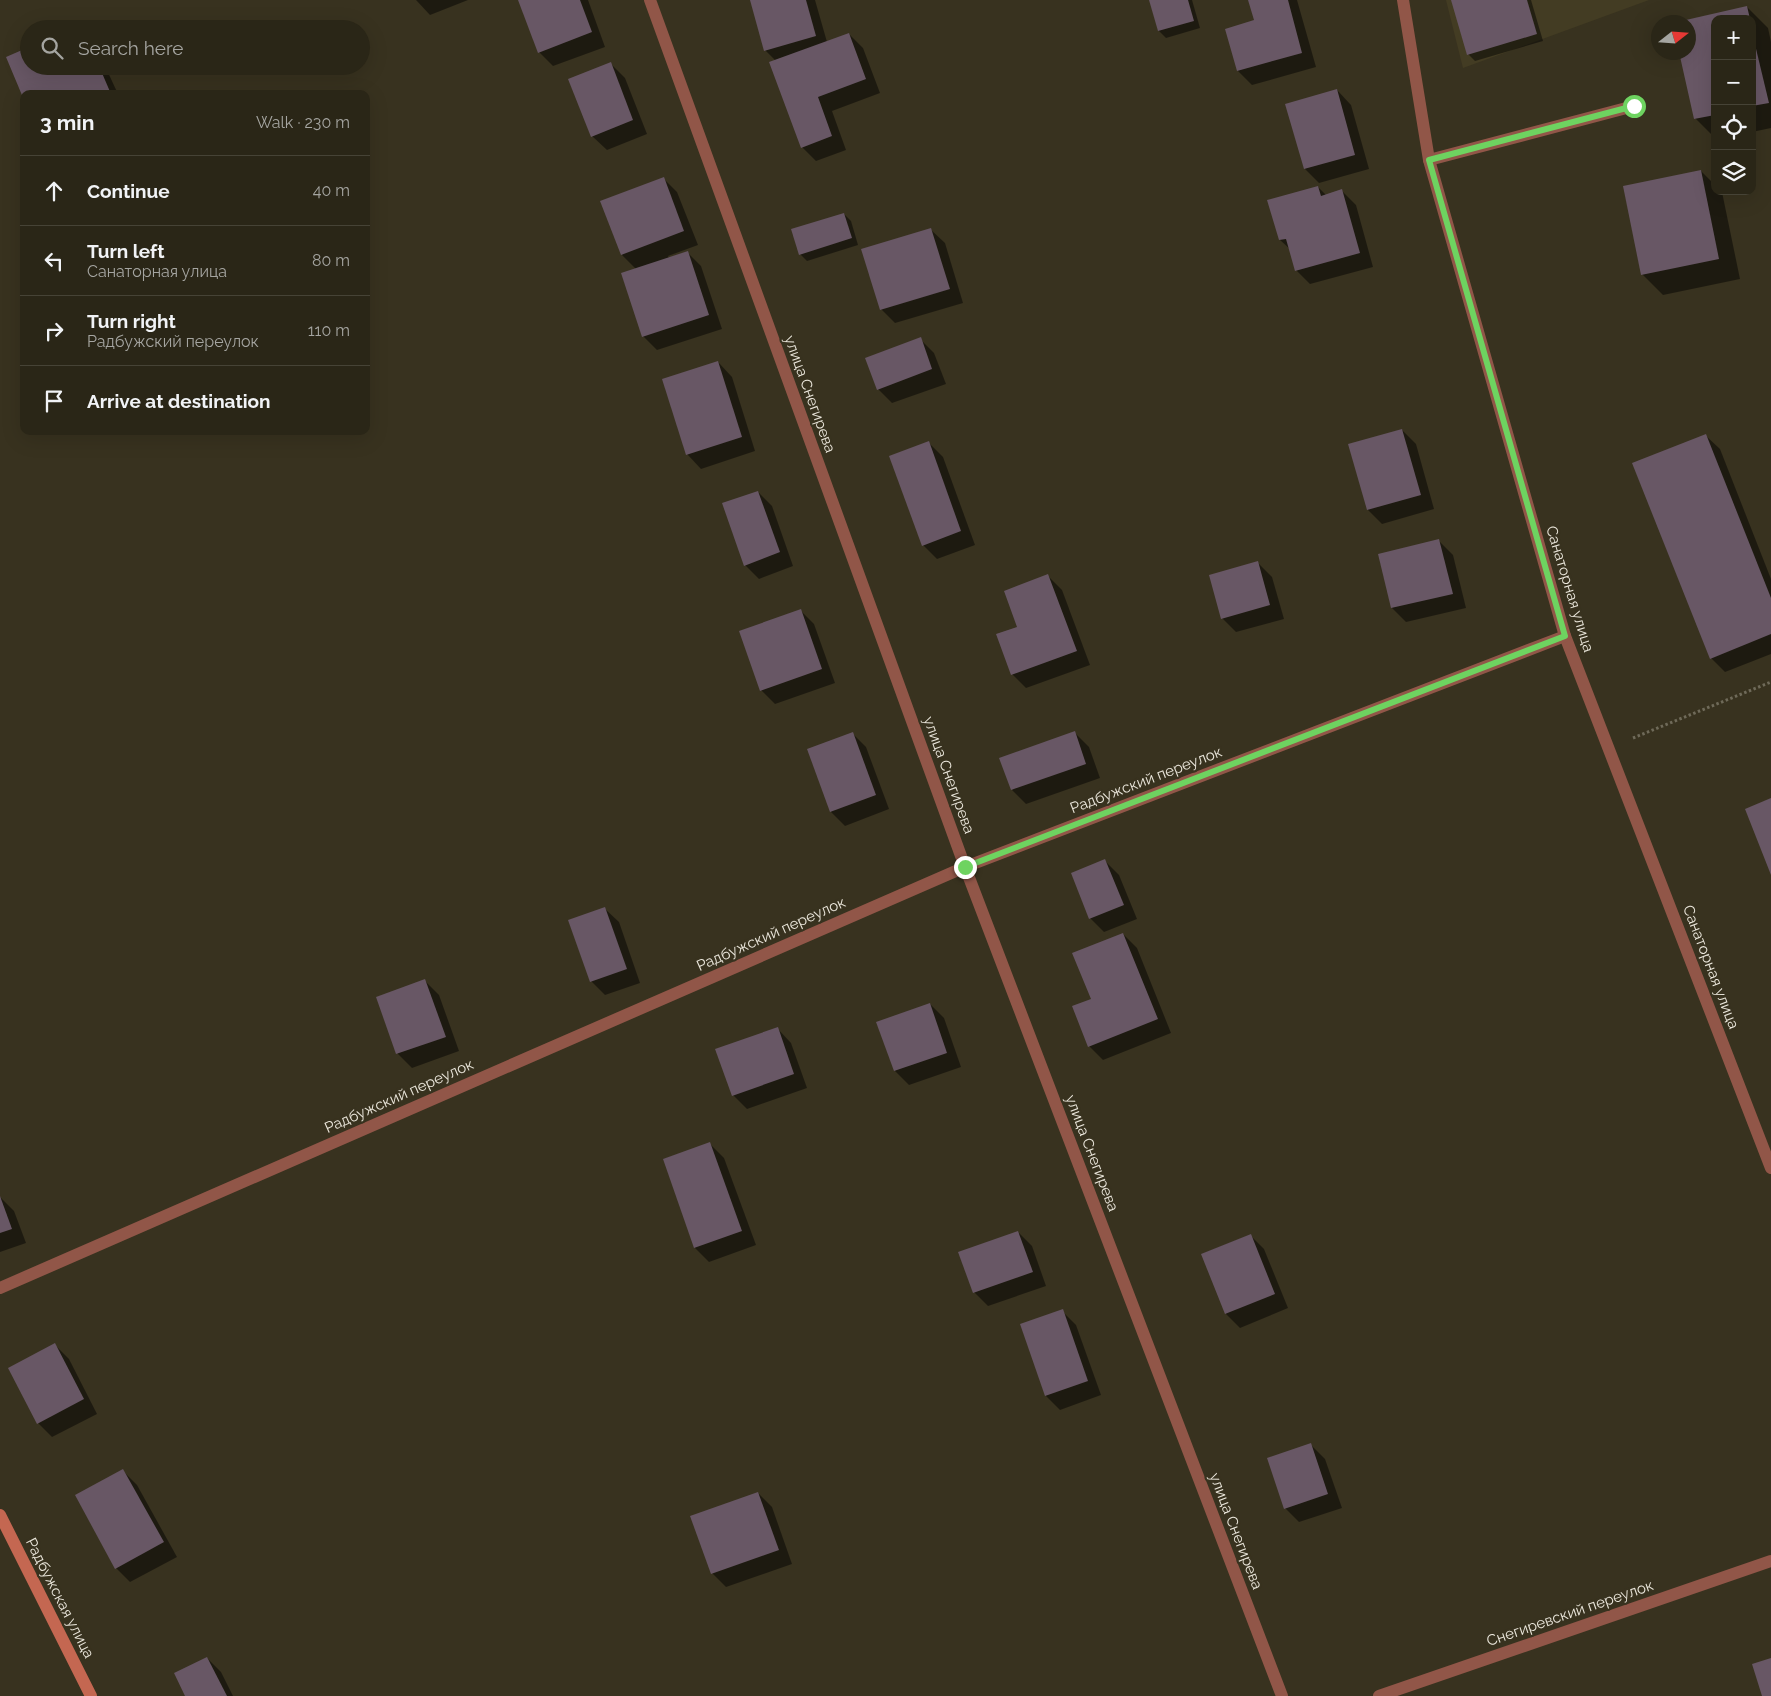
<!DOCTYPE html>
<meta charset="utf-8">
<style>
:root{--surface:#2a2617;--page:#363224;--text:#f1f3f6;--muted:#a5a5a1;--line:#464336}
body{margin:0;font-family:Raleway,sans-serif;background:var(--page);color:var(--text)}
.controls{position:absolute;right:15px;top:15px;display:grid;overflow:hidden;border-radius:10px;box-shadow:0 5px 20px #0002}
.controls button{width:45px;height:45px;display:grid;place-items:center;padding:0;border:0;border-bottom:1px solid var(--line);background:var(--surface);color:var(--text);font:25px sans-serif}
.compass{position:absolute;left:1651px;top:15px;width:45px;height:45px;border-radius:50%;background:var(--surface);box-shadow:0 5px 20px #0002;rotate:73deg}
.stop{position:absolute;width:15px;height:15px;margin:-11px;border:4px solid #6ed360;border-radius:50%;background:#fff}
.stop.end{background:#6ed360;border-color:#fff;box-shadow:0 1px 5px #0008}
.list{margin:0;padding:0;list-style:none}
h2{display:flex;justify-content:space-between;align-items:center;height:65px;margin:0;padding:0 20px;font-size:21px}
h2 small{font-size:16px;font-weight:400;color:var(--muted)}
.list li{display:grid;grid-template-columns:32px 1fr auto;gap:15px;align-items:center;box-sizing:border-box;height:70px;padding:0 20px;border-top:1px solid var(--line)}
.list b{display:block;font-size:19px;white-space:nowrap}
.list p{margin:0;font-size:16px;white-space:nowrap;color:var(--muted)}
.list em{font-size:16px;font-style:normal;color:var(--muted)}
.icon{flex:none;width:28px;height:28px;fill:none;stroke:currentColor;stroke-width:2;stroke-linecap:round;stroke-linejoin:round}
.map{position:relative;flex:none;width:1771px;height:1696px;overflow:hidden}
.search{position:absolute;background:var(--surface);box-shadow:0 5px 20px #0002;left:20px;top:20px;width:350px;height:55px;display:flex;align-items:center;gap:12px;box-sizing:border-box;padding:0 18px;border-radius:28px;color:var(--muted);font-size:19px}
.panel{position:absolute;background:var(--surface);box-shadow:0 5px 20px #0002;left:20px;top:90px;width:350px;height:345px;border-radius:10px}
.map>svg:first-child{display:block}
.built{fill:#433c23}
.shadow{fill:#0007}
.building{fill:#685765}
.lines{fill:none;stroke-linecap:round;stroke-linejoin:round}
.path{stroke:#6f6a59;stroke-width:3;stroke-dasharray:2.5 2.5;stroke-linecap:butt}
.service{stroke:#915648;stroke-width:12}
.minor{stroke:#915648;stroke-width:12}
.secondary{stroke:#c46751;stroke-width:12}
.route{stroke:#6ed360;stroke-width:6}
.labels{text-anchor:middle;stroke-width:4.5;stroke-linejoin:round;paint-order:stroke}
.street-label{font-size:15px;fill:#ece8dd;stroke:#38321f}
</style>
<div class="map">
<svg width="1771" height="1696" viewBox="0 0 1771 1696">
<rect width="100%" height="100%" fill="#38321f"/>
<path class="built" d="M1446,0H1649L1463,68Z"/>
<g class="shadow">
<path d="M416,0H468L430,15Z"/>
<path d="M519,0H588L605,47L553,66L539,52Z"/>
<path d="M751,0H815L827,42L849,34L863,48L880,93L832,111L846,150L816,161L802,147L776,61L765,50Z"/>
<path d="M1151,0H1192L1200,28L1166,38L1159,31Z"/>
<path d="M1250,0H1297L1316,67L1252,85L1238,71L1256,21Z"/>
<path d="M1452,0H1531L1543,41L1475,61L1468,54Z"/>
<path d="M1747,7L1768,28L1771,42V128L1752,132V19H1715V138L1695,118L1688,52V22H1679Z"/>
<path d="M7,58L29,66H105L118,94H24Z"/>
<path d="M611,64L625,78L647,134L607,150L592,136Z"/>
<path d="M1337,90L1351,105L1369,169L1319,183L1305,169Z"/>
<path d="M1701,171L1715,185V191L1722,192L1740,279L1663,295L1642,274Z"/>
<path d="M663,178L677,192L698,245L668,256L669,258L687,252L701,266L722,329L657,350L643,336L636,269L622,255Z"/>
<path d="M1318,187L1326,195L1342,191L1356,205L1373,267L1310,284L1296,270L1291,250L1280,240Z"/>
<path d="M844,214L851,221L858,245L807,261L800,254Z"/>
<path d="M930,229L945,243L963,303L895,323L881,309Z"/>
<path d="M920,339L934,353L946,384L892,403L878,389Z"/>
<path d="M718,362L732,377L755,451L701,469L687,454Z"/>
<path d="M1402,430L1416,444L1434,509L1382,524L1368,510L1350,445Z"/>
<path d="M1705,435L1720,449L1771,579V654L1725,672L1711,658Z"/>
<path d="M929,443L943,457L975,545L937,559L923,545Z"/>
<path d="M758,492L772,506L793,566L759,579L745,565Z"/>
<path d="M1439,541L1453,555L1466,608L1406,622L1392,608Z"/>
<path d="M1258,563L1272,577L1284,619L1236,632L1222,618Z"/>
<path d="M1048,576L1062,590L1090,665L1026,688L1012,674Z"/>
<path d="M800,610L814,624L835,683L775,704L761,690Z"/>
<path d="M852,733L866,747L889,809L845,826L831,812Z"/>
<path d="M1075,733L1089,747L1100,778L1026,804L1012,790Z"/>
<path d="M1105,861L1119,875L1137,919L1104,932L1090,918Z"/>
<path d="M604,908L619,922L640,983L605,995L591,981Z"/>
<path d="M1123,934L1137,948L1171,1033L1103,1060L1089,1046L1092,1000Z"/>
<path d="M425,981L439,995L459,1051L412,1068L398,1054L378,997Z"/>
<path d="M930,1004L944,1018L961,1067L909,1085L895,1071Z"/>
<path d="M777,1028L791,1043L807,1088L747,1109L733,1095Z"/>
<path d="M710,1144L724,1158L756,1245L709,1262L695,1248L664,1159Z"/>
<path d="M0,1197L14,1211L26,1243L0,1252Z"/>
<path d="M1018,1232L1032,1246L1046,1286L988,1306L974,1292Z"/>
<path d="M1250,1235L1264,1249L1288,1308L1240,1328L1226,1314L1202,1254Z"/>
<path d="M1062,1311L1076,1325L1101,1395L1060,1410L1046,1396L1022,1325Z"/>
<path d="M55,1345L69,1359L97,1414L52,1437L38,1423Z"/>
<path d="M1311,1445L1325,1459L1342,1508L1299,1522L1285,1508Z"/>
<path d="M123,1471L137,1485L177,1557L130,1582L116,1568Z"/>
<path d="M758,1493L772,1507L792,1564L726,1587L712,1573Z"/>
<path d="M207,1658L221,1672L233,1696H187Z"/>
</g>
<g class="building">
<path d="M518,0H580L592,32L538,53Z"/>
<path d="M750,0H806L816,36L764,51Z"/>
<path d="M1149,0H1188L1194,21L1158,31Z"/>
<path d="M1248,0H1288L1302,53L1237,71L1225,29L1254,20Z"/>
<path d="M1451,0H1527L1537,34L1467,55Z"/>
<path d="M1747,6L1750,19H1715V115L1694,119L1679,52H1688V22H1677Z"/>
<path d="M1752,32L1769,103L1752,106Z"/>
<path d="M849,33L866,79L818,97L832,136L801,148L769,62Z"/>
<path d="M29,47V66H99L111,94H24V100L6,57Z"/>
<path d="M611,62L633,120L591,137L568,79Z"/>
<path d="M1337,89L1355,155L1304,169L1285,104Z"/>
<path d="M1701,170L1719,259L1641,275L1623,186Z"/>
<path d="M664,177L684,231L621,255L600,201Z"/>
<path d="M1318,186L1321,196L1342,189L1360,253L1295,271L1286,239L1279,240L1267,200Z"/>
<path d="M844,213L852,238L799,255L791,229Z"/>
<path d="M931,228L950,289L880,310L861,249Z"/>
<path d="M688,251L709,315L642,337L621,273Z"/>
<path d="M921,337L932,369L877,390L865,358Z"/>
<path d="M718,361L742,437L686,455L662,379Z"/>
<path d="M1402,429L1421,495L1367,510L1348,444Z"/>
<path d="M1706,434L1771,598V634L1710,659L1632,463Z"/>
<path d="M929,441L961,531L922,546L889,456Z"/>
<path d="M758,491L780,552L744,566L722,503Z"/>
<path d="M1439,539L1453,594L1391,608L1378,554Z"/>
<path d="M1258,561L1270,605L1221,619L1209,575Z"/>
<path d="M1048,574L1077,651L1011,675L996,634L1017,627L1004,591Z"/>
<path d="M801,609L822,669L760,691L739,631Z"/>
<path d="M1075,731L1086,764L1011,790L999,758Z"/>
<path d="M853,732L876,795L830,812L807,749Z"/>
<path d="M1771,798V875L1745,809Z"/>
<path d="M1105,859L1124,905L1089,919L1071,873Z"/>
<path d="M605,907L627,969L590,982L568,920Z"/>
<path d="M1123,933L1158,1019L1088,1047L1072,1006L1091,999L1072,953Z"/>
<path d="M425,979L446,1037L396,1054L376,997Z"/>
<path d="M930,1003L947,1053L894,1071L876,1022Z"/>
<path d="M778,1027L794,1074L732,1096L715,1049Z"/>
<path d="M710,1142L742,1231L694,1248L663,1159Z"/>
<path d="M0,1196L12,1229L0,1233Z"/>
<path d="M1018,1231L1033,1272L973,1293L958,1252Z"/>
<path d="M1251,1234L1275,1294L1225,1314L1201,1254Z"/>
<path d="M1063,1309L1088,1381L1045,1396L1020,1324Z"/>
<path d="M55,1343L84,1399L37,1424L8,1368Z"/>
<path d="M1311,1443L1328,1494L1284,1509L1267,1458Z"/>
<path d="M123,1469L164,1542L115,1569L75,1495Z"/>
<path d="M758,1492L779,1550L711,1574L690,1516Z"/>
<path d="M207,1657L227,1696H185L174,1673Z"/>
<path d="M1771,1658V1696H1762L1752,1664Z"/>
</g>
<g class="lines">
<path class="path" d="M1633,738L1771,682"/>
<path class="service" d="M1429,160L1634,106"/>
<g class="minor">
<path d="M650,0L965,867L1282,1696"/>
<path d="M1403,0L1429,160L1565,636L1771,1168"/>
<path d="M0,1288L965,867L1565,636"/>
<path d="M1379,1696L1771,1561"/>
</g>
<path class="secondary" d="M0,1515L91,1696"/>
</g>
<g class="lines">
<path class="route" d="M965,867L1565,636L1429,160L1634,106"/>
</g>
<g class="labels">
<g class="street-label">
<text transform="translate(810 394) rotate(70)" y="5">улица Снегирева</text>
<text transform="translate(1570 589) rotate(73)" y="5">Санаторная улица</text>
<text transform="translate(949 775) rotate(70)" y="5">улица Снегирева</text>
<text transform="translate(1146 780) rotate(-21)" y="5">Радбужский переулок</text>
<text transform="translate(771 934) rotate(-24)" y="5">Радбужский переулок</text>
<text transform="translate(1711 967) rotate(69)" y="5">Санаторная улица</text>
<text transform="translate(399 1096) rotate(-24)" y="5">Радбужский переулок</text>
<text transform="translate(1092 1153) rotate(69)" y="5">улица Снегирева</text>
<text transform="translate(1236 1531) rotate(69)" y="5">улица Снегирева</text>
<text transform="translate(60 1598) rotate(63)" y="5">Радбужская улица</text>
<text transform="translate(1570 1613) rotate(-19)" y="5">Снегиревский переулок</text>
</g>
</g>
</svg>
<div class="controls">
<button>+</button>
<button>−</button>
<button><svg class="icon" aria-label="locate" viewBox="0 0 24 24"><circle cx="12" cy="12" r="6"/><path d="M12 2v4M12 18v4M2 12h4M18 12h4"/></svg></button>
<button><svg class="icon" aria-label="layers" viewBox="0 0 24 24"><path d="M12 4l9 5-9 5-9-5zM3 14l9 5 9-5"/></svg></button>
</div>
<svg class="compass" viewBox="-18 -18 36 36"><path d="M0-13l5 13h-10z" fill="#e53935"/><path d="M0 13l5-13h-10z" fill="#a5a5a1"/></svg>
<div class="stop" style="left:1634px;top:106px"></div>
<div class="stop end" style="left:965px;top:867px"></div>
<div class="search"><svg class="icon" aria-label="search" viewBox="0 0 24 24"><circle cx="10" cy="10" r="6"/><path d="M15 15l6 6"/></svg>Search here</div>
<section class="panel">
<h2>3 min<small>Walk · 230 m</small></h2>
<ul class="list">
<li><svg class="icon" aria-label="ahead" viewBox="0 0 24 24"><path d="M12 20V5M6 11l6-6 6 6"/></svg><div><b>Continue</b></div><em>40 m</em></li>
<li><svg class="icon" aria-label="left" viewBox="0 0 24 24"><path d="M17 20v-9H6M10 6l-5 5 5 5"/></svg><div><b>Turn left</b><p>Санаторная улица</p></div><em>80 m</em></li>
<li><svg class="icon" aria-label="right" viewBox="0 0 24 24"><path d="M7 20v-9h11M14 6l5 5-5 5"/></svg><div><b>Turn right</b><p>Радбужский переулок</p></div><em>110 m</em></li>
<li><svg class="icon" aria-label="arrive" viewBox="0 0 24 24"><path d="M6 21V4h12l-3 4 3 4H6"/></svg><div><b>Arrive at destination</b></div></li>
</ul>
</section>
</div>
